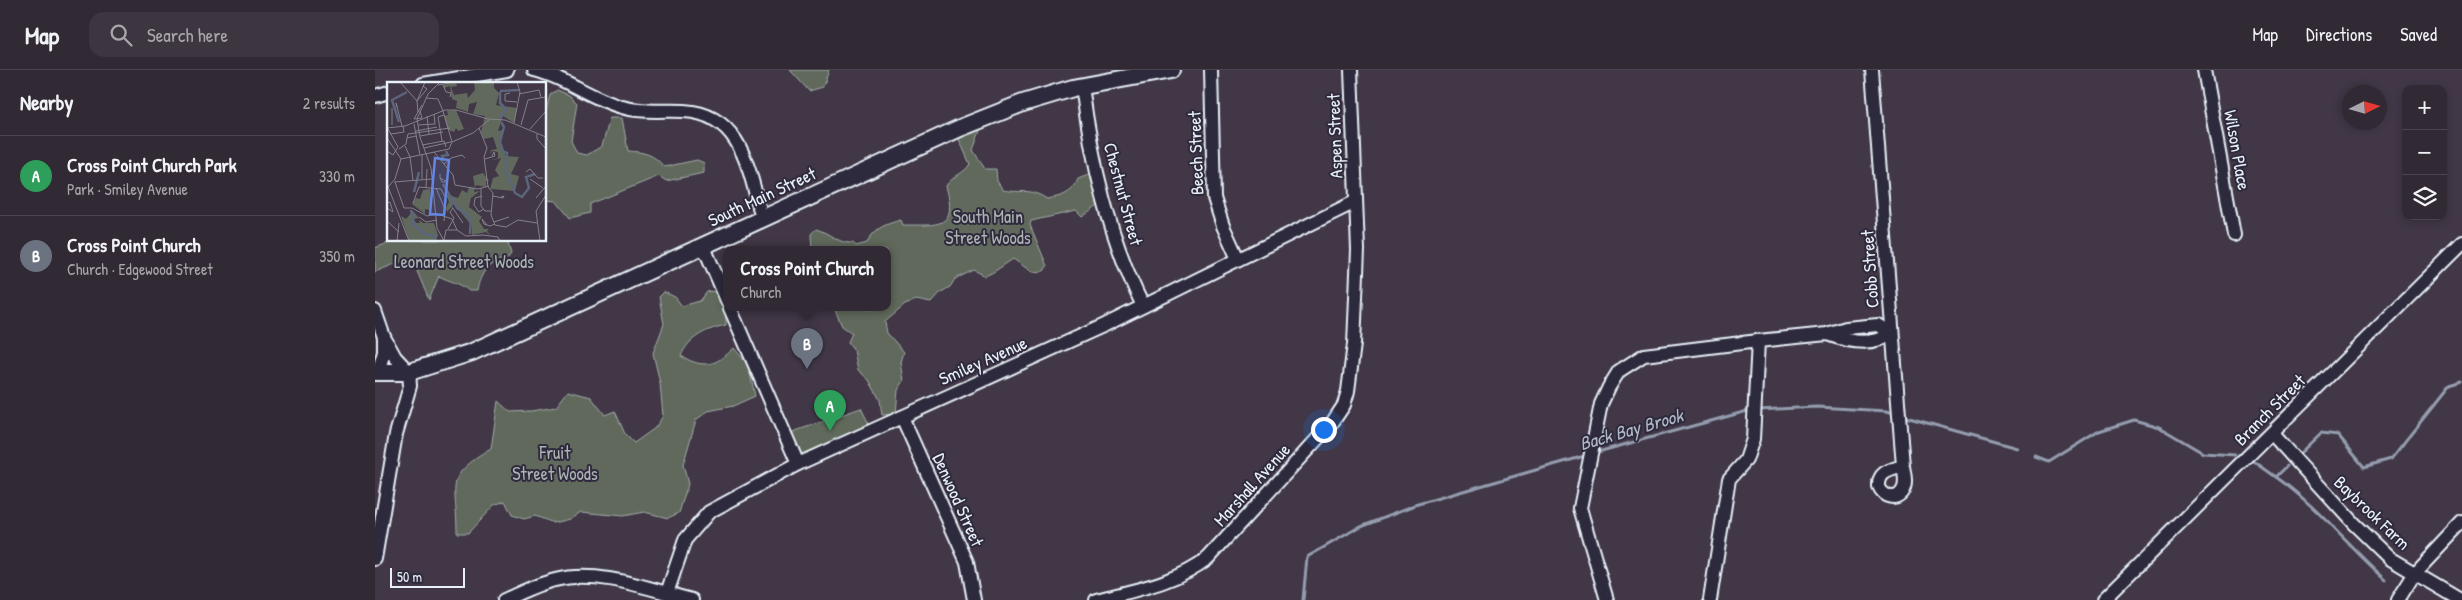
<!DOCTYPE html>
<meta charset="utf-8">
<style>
:root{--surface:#312934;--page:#3d3540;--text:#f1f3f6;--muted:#a8a6ac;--line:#4c454f;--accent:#ff9aa2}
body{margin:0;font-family:"Patrick Hand",sans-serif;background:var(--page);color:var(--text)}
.controls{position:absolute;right:15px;top:15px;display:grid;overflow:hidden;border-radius:10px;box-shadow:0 2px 8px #0003}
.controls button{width:45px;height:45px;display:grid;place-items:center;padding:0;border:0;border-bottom:1px solid var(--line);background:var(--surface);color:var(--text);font:25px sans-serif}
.compass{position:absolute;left:1967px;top:15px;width:45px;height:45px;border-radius:50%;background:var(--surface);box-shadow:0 2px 8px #0003;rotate:85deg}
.scale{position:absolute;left:15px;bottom:12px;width:75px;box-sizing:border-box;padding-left:5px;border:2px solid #e8f1f8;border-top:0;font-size:14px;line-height:18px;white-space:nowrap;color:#e8f1f8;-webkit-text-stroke:4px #2f2a3d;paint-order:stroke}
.you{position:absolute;left:948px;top:359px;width:18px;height:18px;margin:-12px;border:4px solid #fff;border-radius:50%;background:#1a73e8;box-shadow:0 0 0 8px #1a73e833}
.badge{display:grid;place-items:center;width:32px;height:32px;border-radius:50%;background:var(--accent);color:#fff;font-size:16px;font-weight:700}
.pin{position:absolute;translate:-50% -41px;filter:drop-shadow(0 1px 2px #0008)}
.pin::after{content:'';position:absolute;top:26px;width:18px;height:15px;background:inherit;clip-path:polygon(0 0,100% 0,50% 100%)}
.popup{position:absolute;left:348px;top:176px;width:168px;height:65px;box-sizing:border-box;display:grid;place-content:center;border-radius:10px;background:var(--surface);filter:drop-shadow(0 1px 4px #0005);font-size:16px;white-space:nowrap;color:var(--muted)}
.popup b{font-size:19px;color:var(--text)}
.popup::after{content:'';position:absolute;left:50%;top:100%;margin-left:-10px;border:10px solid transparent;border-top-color:var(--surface)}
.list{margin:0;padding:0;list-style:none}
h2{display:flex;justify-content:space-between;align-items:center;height:65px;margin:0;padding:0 20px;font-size:21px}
h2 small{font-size:16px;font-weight:400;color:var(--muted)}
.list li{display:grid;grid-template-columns:32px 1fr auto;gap:15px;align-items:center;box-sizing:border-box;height:80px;padding:0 20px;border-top:1px solid var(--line)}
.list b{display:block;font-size:19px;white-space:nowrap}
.list p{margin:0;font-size:16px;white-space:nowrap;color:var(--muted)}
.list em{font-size:16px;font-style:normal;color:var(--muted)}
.icon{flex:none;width:28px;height:28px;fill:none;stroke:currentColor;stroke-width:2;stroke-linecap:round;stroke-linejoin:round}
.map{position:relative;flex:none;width:2087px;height:530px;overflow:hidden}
header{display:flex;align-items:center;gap:30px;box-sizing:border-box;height:70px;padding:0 25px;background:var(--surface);border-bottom:1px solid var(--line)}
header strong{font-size:24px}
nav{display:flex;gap:28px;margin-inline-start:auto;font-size:18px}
.search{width:350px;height:45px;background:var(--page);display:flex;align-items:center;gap:12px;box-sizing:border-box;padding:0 18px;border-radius:15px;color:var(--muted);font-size:19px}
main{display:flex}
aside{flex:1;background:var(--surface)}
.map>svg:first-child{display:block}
.green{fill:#60695c;stroke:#a4adaa}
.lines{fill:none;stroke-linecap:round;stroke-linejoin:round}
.stream{stroke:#949daf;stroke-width:3}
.minor-casing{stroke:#e8f1f8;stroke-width:16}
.major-casing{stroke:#e8f1f8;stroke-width:20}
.minor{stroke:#2f2a3d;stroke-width:12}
.major{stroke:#2f2a3d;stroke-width:16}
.labels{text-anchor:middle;stroke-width:4;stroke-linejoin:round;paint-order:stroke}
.street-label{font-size:18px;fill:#e8f1f8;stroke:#2f2a3d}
.park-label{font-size:18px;fill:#abb4b2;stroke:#2f2a3d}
.water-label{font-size:19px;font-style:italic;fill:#b0b9c7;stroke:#2f2a3d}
.inset-river{fill:none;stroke:#5c657e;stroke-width:2.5}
.inset-road{fill:none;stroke:#84818d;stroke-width:1}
.view{fill:#6487e3;fill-opacity:0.15;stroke:#6487e3;stroke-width:2.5}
.inset-edge{fill:none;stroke:#e8f1f8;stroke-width:2.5}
</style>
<header>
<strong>Map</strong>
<div class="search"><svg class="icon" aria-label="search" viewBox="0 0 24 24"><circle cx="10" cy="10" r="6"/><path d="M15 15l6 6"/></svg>Search here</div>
<nav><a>Map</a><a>Directions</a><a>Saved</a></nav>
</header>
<main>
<aside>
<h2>Nearby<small>2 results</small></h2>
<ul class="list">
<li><span class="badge" style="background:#2e9e5b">A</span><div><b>Cross Point Church Park</b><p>Park · Smiley Avenue</p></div><em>330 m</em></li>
<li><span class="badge" style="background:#6b7280">B</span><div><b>Cross Point Church</b><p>Church · Edgewood Street</p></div><em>350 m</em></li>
</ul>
</aside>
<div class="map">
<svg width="2087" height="530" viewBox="0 0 2087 530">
<rect width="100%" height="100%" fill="#413746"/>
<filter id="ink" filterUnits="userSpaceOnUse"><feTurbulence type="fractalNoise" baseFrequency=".02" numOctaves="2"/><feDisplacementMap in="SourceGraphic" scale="10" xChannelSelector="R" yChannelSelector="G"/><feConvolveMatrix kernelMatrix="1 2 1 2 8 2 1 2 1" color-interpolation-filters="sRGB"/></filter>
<g filter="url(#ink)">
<g class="green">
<path d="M415,0H454L448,17L434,21Z"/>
<path d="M182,20L194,25L202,33L196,71L202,83L212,85L227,76L235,48H247L253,81C269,82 279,84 289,97L322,90L329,93V103L291,111L284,106L215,134V143L195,148L181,131L170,130V44L175,25Z"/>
<path d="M606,58L598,80L610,99H621L622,111L628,120C649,124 653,117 672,129C688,126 697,124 703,109L716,104L722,117L723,136L707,147L701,141L656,151L655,155L672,196L669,201L657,202L638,189C628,195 621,202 610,206L599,200L580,209L575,217L566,222L556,233L541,230L530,235L510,252L512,263L529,282L526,292L529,311L523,320L521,344L507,345L505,330L494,310L483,300L479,280L473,272L477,263L467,256L459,238H512V180H437L436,164L441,159C455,163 464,174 478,173L481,176L492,173C499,158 511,154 526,150L528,155C564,155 583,159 571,116C577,106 589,104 595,94L583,67Z"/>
<path d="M22,170H132L136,184L132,189C114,191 105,203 102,221H94C84,212 75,212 64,206L54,230L39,194L32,189L0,202V178Z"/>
<path d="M339,221L351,245V255C332,259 314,267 306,286C329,299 341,296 359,278L373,295L380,326L358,336L333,341L321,350L308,395L313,414L304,443L293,448L269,442L248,446L206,442L195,449L179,453L160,446L149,449L137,445L130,431L119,435L93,463H82C82,413 67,408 116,379L123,331L135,342L156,341L181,337L193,321L216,327L230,345L240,341L250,364L259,373L280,358L288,346L285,313L278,283L289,254L284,227L289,222L300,227L307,236L325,231L332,222Z"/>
<path d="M486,338L495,356L424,387L412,364Z"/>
</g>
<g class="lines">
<g class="stream">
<path d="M1383,340L1442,337L1512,341L1521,344"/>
<path d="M1527,346L1642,378"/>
<path d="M1219,383L1376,340"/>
<path d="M1924,384L1946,363L1963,365L1989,397L2016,389L2074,316L2087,312"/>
<path d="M1661,387L1674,392L1724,361L1759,350L1784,357L1828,383L1860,385"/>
<path d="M1880,392L1901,407L1912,396"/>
<path d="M1901,407C1942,436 1973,476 2011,510"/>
<path d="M928,530L932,487L986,456L1043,434L1213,385"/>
</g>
<g class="minor-casing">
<g id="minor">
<path d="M159,0C190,7 216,29 247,37C266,43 289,40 309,41C368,44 374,102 387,148"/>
<path d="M836,0L839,128L848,156L863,189"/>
<path d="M1497,0L1528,396C1529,403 1532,413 1528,420C1522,432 1508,427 1504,417C1503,401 1516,400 1528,396"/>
<path d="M1829,0L1859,165"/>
<path d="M48,14L132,0"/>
<path d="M707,16C717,93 734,167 768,236"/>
<path d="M0,26L14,22"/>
<path d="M328,175L352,230"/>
<path d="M355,238L423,394"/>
<path d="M0,241L9,267"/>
<path d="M527,347L592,492L599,530"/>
<path d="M1897,364L1979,454L2014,488L2085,530"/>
<path d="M0,489L21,364L35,316L34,302L20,287L9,267V282L3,302"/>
<path d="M292,523L310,470L334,442L423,394L730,255L980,132"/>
<path d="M129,530C145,523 162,514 180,510C224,499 274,519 317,530"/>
<path d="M721,530C760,520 801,513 833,488L957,353L969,335L973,321L979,274L983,180L976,0"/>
<path d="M1232,530L1205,438L1226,334L1234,317L1244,301L1269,285L1383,271"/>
<path d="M1335,530L1354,409L1371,390L1378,369L1383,271L1452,264L1471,258L1503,255L1517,263C1498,277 1473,272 1452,264"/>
<path d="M1728,530L2087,174"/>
<path d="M2023,530L2040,503L2087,453"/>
</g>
</g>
<g class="major-casing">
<path id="major" d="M0,302H34L97,282L585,58L648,33L698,18L796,0"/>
</g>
<use href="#minor" class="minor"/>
<use href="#major" class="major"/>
</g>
</g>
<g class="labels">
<g class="street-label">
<text transform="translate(960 66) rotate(-92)" y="6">Aspen Street</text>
<text transform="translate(1862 80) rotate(80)" y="6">Wilson Place</text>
<text transform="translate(821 83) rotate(-92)" y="6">Beech Street</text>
<text transform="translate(748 124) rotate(75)" y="6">Chestnut Street</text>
<text transform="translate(387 127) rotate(-25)" y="6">South Main Street</text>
<text transform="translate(1495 199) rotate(-94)" y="6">Cobb Street</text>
<text transform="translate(608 291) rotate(-24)" y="6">Smiley Avenue</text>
<text transform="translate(1895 340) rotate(-45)" y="6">Branch Street</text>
<text transform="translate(877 415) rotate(-48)" y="6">Marshall Avenue</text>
<text transform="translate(583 430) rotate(66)" y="6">Denwood Street</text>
<text transform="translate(1997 443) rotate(44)" y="6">Baybrook Farm</text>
</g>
<g class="park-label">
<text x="613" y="153">South Main<tspan x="613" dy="21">Street Woods</tspan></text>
<text x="89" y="198">Leonard Street Woods</text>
<text x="180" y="389">Fruit<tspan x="180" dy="21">Street Woods</tspan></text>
</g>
<g class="water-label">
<text transform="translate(1256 359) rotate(-16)" y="7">Back Bay Brook</text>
</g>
</g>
<g transform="translate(12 12)">
<rect width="159" height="159" fill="#413746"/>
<path d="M69,0L70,4L64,5L67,13L80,11L81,16L88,8L87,0H107V6L112,11L109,23L130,26L127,41L116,34L111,49L116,48L113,60L119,74L132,75L124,92L132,94L128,109L103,107L106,96L112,94L108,88L114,76L102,79L111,76V70L105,69L103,73L104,68L110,67L106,55L97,57L94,50L98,34L86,32L90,20L82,22L81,30L69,26L70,19L65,17L63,4L57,6L56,3ZM69,28L77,47L71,49L69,46L67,50L61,48L57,34L61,33L60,29ZM96,91L102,99H99V105L89,103L87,110L93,109L84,116L82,125L95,135L92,139L97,147H102L100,149L104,154L99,150L85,153V144L67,122L60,130L59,126L62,120L59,112L71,116L75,108L80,111L82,105L88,106L86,94ZM43,107L44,120L42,128L38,127V132L25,122L29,116L33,117L36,108ZM26,129L32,136L27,137L29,141H33L32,138L36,141H47L51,153L49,159H22L14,134L19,137Z" fill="#60695c"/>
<path class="inset-river" d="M113,9L132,8M113,10V21L119,27L113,36M12,40L5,18L20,10M114,40L117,45L113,60L116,69L120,71L119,89L128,111L135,115L142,106L139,95L148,92M57,79L55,74L61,73L59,69M56,102L70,126L84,136L83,152M27,110L32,90M24,128L27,143L38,152L48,154L47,159"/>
<path class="inset-road" d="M13,0L30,19M53,0L41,12L30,37L33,55L44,86L50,146L57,159M51,3L68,0M56,3L59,10L64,11L63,15M123,11L118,12V19L130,20M132,12L152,8L154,15M39,16L51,17L56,29M30,19L40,7L36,4M10,25L9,21L15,44M5,26V43M33,29L35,36L27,37L35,23M56,29L65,60M31,30L30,19L38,0M40,34L42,52M127,41L133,10L130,0M27,42L33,73M31,43L48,42L47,32M134,43L141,18L159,15M0,46L18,44L58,28H69L101,37L118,38L159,55M92,46L100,66L97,75L101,105L106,111L104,133L108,143L119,145L131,138L150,141M143,47L159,29M29,49L50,45M4,52L17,50L16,44M150,52V57L159,67M33,54L56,50M0,56L14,77M20,56L21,52L63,46M55,59L51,35L57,33M35,63L57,59L59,65M18,64L23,75L26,98M37,66L64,60M12,67L19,62L20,56L29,54M0,69L6,73L11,65L0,45M47,70L66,93L68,103L91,107L102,104M14,77L62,67L65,60L86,51L102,38M98,77L108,74L107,70L105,74M57,82L64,76L75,73L78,76M139,90L143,87L151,96H156M53,96L55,100H61L53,96V92M35,97V73M143,97L156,106M7,100L45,97M8,100L17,126H25L40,134L50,132M0,102L22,159M1,105L8,97L14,77M39,105L40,87M49,106L57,125M94,106V124L98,129H104M95,114L88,116L87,123L92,130L97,127M106,114L116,116L117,114L114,115M149,116L159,104M0,121L3,120L6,130L0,126M26,121L32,105L54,107L59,117L57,139M65,125L76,141M51,132L65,137L70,148L79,154L96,153L111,155L113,159M32,135L39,140L50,138M0,139L12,150M107,140L122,135M100,143L95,137L97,142L103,144L108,142M61,147L67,136L63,130L66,126M57,158L59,148H70M10,159L12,141M153,159L149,129L159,113"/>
<path class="view" d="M48,76L62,78L57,133L43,132Z"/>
<rect width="159" height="159" class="inset-edge"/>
</g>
</svg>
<div class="controls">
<button>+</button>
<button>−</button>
<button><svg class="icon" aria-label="layers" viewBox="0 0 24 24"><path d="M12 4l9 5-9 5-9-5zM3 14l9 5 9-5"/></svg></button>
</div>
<svg class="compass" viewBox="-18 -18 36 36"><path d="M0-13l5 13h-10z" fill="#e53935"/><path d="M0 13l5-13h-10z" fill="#a8a6ac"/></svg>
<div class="scale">50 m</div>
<div class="you"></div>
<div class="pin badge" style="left:455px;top:361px;background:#2e9e5b">A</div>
<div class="pin badge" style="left:432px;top:299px;background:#6b7280">B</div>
<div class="popup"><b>Cross Point Church</b>Church</div>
</div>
</main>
